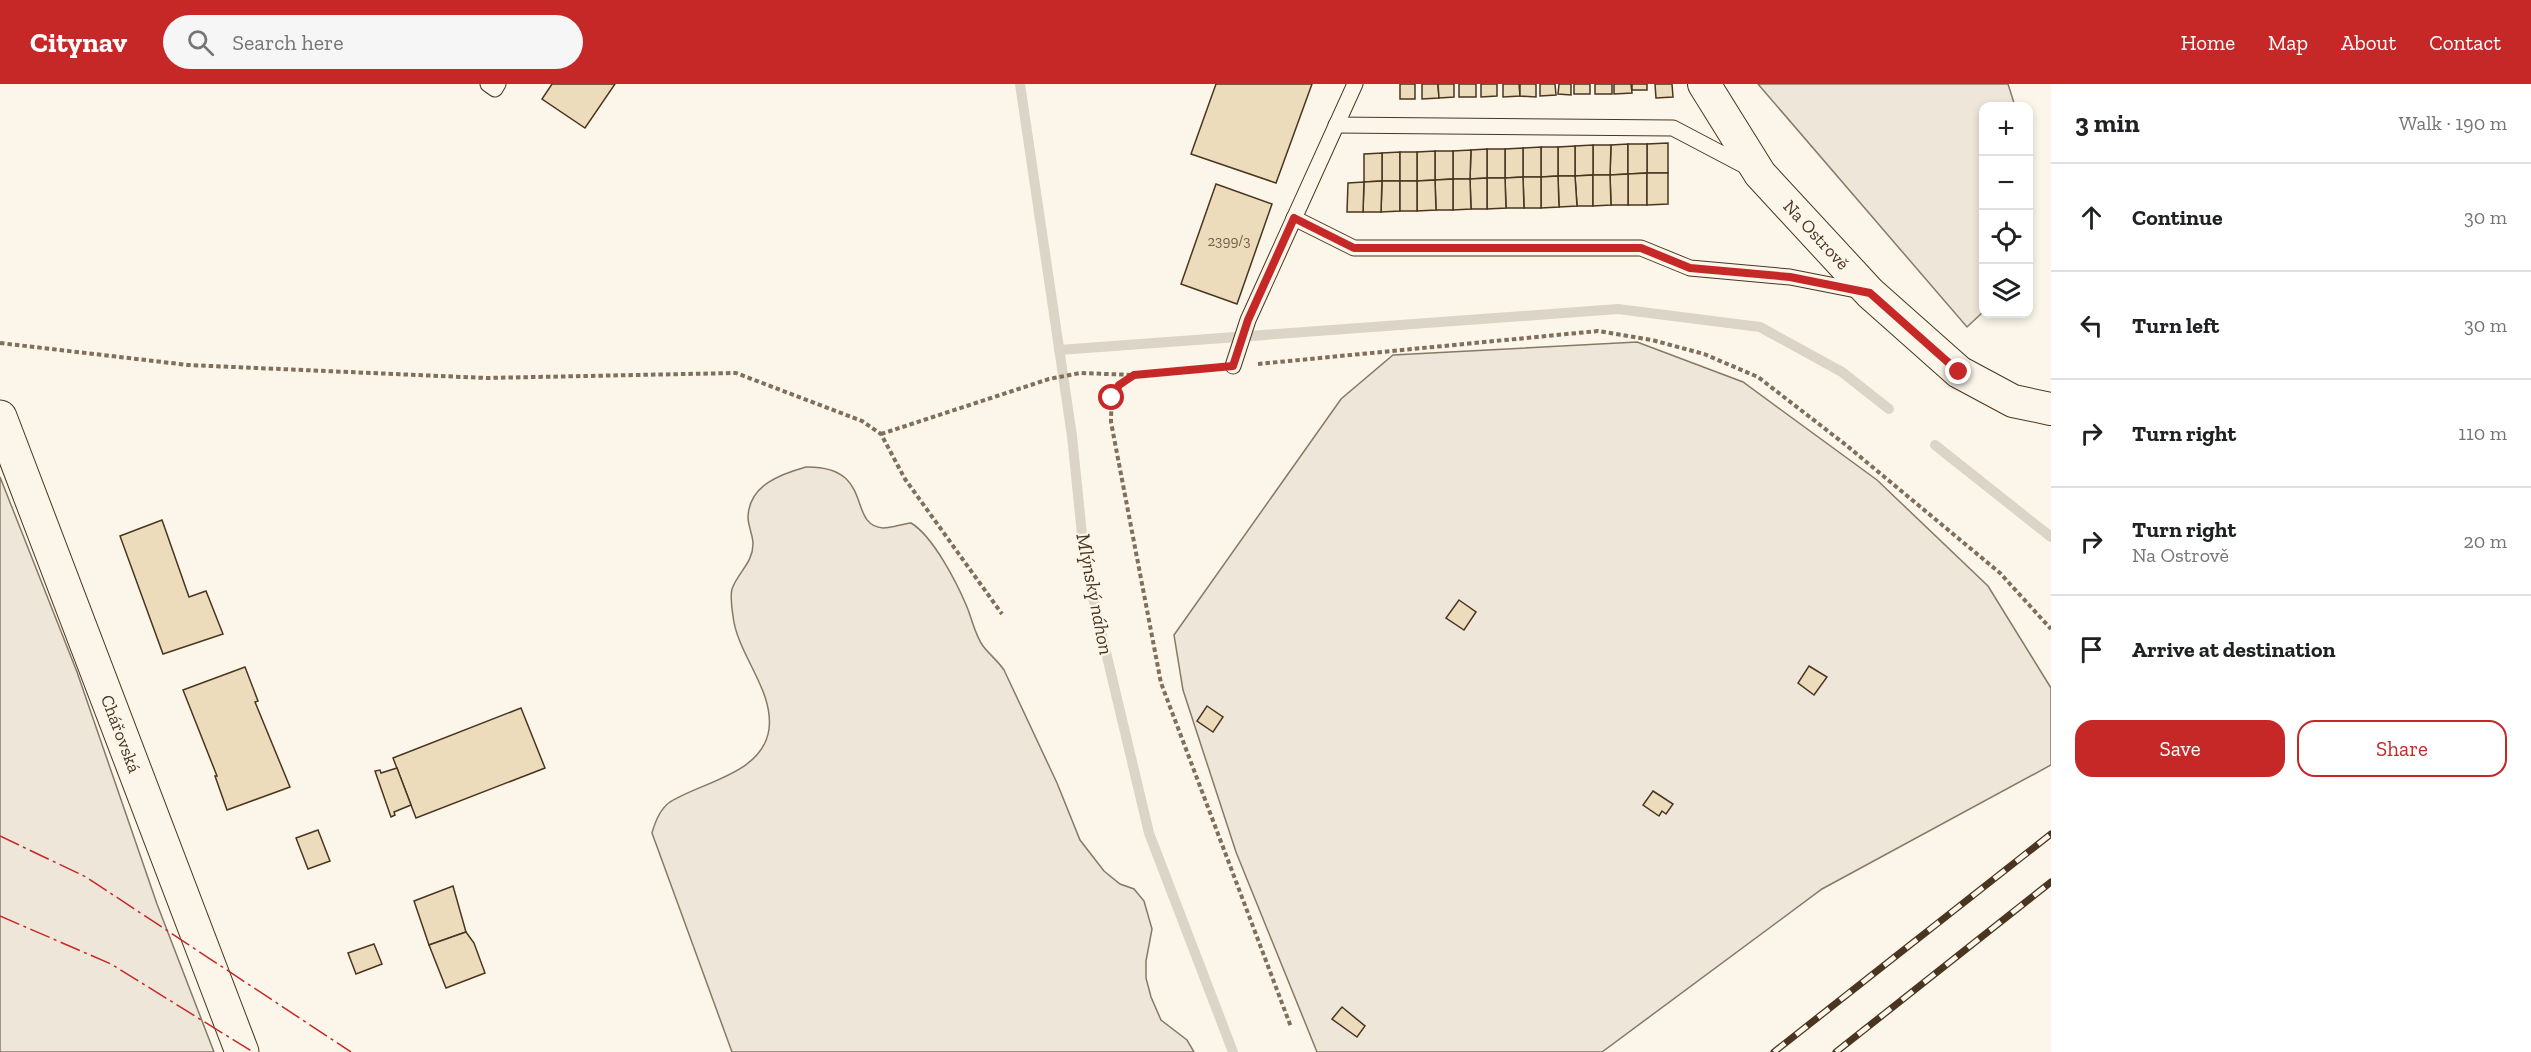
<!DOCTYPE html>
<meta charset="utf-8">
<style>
:root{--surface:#fff;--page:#f6f6f6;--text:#202124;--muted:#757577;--line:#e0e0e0;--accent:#c62828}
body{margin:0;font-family:"Zilla Slab",serif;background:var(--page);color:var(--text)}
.controls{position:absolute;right:18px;top:18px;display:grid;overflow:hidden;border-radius:12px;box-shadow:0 3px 9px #0003}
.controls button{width:54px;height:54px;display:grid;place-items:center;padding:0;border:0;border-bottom:2px solid var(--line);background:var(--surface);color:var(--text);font:30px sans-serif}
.stop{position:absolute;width:18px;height:18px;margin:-14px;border:4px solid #c62828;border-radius:50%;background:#fff}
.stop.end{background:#c62828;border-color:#fff;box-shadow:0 2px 6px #0008}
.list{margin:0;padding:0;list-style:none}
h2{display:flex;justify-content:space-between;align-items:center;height:78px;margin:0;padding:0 24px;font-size:26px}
h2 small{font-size:20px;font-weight:400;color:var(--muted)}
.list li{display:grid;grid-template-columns:39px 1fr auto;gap:18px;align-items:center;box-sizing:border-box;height:108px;padding:0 24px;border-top:2px solid var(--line)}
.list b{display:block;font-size:22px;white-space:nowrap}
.list p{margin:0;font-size:20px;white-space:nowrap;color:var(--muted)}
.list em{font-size:20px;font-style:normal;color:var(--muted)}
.actions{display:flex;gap:12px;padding:18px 24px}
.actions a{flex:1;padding:14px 0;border:2px solid var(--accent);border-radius:18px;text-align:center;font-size:21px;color:var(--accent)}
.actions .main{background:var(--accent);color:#fff}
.icon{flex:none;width:33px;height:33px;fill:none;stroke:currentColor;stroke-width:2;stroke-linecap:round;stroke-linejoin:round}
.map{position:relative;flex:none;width:2051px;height:968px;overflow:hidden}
header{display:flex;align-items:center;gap:36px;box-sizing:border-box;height:84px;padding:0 30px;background:var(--accent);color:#fff}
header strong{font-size:28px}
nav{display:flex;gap:33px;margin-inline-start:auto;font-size:21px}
.search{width:420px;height:54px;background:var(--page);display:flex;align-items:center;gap:15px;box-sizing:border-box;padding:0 21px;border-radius:33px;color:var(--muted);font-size:22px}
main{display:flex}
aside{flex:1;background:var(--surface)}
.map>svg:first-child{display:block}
.green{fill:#ede6d9;stroke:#887966;stroke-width:1.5}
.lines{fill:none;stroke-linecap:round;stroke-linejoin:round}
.stream{stroke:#dcd4c6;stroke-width:10}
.building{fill:#ecdcbc;stroke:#4a3520;stroke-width:1.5}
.service-casing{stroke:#4a3520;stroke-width:17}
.minor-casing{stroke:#4a3520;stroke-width:34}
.tertiary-casing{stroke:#4a3520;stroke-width:35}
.path{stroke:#7f6f5c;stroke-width:4;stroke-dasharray:4.5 3;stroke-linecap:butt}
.service{stroke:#fbf6e9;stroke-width:15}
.minor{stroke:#fbf6e9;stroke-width:32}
.tertiary{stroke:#fbf6e9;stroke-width:33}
.rail-casing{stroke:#4a3520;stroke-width:7}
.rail{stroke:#fbf6e9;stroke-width:4.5;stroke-dasharray:14;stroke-linecap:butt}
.power{stroke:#c62828;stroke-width:1.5;stroke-dasharray:21 4.5 3 4.5;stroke-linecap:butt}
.route{stroke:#c62828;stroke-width:8}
.labels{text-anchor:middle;stroke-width:4.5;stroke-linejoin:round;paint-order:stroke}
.number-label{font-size:15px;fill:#725f47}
.street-label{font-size:18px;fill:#4a3520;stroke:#fbf6e9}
.water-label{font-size:20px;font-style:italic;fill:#4a3520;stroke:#fbf6e9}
</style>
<header>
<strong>Citynav</strong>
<div class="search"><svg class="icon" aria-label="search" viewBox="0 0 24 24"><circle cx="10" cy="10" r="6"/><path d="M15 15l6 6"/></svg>Search here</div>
<nav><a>Home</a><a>Map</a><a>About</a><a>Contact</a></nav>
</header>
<main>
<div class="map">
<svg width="2051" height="968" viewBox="0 0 2051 968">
<rect width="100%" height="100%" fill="#fbf6e9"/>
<g class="green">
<path d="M1758,0H2008L2015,22H1984L1983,228L1967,243Z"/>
<path d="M1637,258L1743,298L1877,396L1988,502L2051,604V681L1822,805L1602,968H1317L1236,768L1183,606L1174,551L1341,315L1393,271Z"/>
<path d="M806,383C876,382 846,441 883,444C892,444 902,440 911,439C933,452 957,499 967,523C972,535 975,551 983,562C989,570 998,577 1004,586L1057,699L1080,756L1104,787L1120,800L1134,805L1144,817L1152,845L1146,877V894L1151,913L1161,936L1187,956L1194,968H732L652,749C655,738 660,725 670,718C701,698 763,690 769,645C774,606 737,570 733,532C732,525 730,512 732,505C738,488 753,479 753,460C753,451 748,442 748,433C749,401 781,390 806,383Z"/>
<path d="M0,393L77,588L157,820L214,968H0Z"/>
</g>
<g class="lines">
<g class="stream">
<path d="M1020,0L1072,352L1085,480L1149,749L1233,968"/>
<path d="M1059,266L1618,225L1760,243L1842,288L1889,325"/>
<path d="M1935,361L2051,453"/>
</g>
</g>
<g class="building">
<path d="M552,0H615L585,44L542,15Z"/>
<path d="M1216,0H1312L1276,99L1191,70Z"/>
<rect x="1400" y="0" width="15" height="15"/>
<path d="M1422,0H1438L1439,14L1422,15Z"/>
<path d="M1438,0H1454V13L1439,14Z"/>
<rect x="1459" y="0" width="17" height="13"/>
<path d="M1481,0H1497V12L1481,13Z"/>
<path d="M1503,0H1519L1520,12L1503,13Z"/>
<path d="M1520,0H1536V13L1520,12Z"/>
<path d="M1540,0H1555L1556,11L1540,12Z"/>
<path d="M1559,0H1571V11L1558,10Z"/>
<rect x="1574" y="0" width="16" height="10"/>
<rect x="1595" y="0" width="17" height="10"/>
<path d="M1614,0H1631L1632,9L1614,10Z"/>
<rect x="1632" y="0" width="15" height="6"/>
<path d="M1655,0H1672L1673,13L1656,14Z"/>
<path d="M1668,59V89H1647V60Z"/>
<path d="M1628,60V90L1610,91L1611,61Z"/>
<path d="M1628,60H1647V89L1628,90Z"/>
<path d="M1593,61H1611L1610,91H1593Z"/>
<path d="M1593,61V91L1575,92V62Z"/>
<path d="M1575,62V92H1558V63Z"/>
<path d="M1541,63H1558V92L1541,93Z"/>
<path d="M1541,63V93H1523V64Z"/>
<path d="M1523,64V93L1505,94V65Z"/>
<rect x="1487" y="65" width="18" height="29"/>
<path d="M1487,65V94L1470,95L1471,66Z"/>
<path d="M1471,66L1470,95H1453V67Z"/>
<path d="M1435,67H1453V95L1435,96Z"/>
<path d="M1435,67V96L1417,97V68Z"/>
<path d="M1400,68V97H1382V69Z"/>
<rect x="1400" y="68" width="17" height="29"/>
<path d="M1382,69V97L1364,98V70Z"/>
<path d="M1647,89V121H1628V90Z"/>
<path d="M1647,89H1668V120L1647,121Z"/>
<path d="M1628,90V121H1611L1610,91Z"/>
<path d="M1593,91V122H1577L1575,92Z"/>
<path d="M1593,91H1610L1611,121L1593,122Z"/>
<path d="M1558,92H1575L1577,122L1559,123Z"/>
<path d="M1558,92L1559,123L1541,124V93Z"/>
<path d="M1523,93H1541V124H1524Z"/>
<path d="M1523,93L1524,124H1506L1505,94Z"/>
<path d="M1487,94H1505L1506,124L1487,125Z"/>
<path d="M1487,94V125H1471L1470,95Z"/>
<path d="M1453,95H1470L1471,125L1453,126Z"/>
<path d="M1453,95V126H1436L1435,96Z"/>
<path d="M1435,96L1436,126L1417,127V97Z"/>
<path d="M1382,97H1400V127L1381,128Z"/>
<path d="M1382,97L1381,128H1363L1364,98Z"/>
<rect x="1400" y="97" width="17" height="30"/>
<path d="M1364,98L1363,128H1347L1348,99Z"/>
<path d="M1216,100L1272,120L1237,220L1181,200Z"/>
<path d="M162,436L189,513L206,507L223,550L163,570L120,452Z"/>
<path d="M1459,516L1476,528L1464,546L1446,534Z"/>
<path d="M1809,582L1827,593L1814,611L1798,599Z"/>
<path d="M245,583L258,617L255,618L290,703L227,726L215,692H217L183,606Z"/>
<path d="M1207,622L1223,633L1213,648L1197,637Z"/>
<path d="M521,624L545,684L416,734L393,674Z"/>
<path d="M397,684L411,721L394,728L395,731L391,733L375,687L380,686L381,689Z"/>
<path d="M1653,707L1673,720L1666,730L1662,727L1659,732L1643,721Z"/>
<path d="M318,746L330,777L308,785L296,754Z"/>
<path d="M453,802L466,848L429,861L414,817Z"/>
<path d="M466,848L474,859L485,889L446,904L429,861Z"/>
<path d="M374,860L382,880L356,890L348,869Z"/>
<path d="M1342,923L1365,942L1357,953L1332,935Z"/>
</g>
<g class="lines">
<g class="service-casing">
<g id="service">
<path d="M488,0L495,5L498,0"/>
<path d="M1336,41L1673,44L1749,84"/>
<path d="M1294,134L1354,164H1641L1690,184L1790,193L1861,207"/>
<path d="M1233,282L1248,236L1355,0"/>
</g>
</g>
<g class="minor-casing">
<g id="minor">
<path id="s1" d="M1704,0L1760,90L1870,209L1959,288L2013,317L2051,325"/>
</g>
</g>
<g class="tertiary-casing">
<g id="tertiary">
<path id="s2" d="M0,333L242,968"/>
</g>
</g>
<g class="path">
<path d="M0,259L188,281L486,294L736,289L862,337L881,350L905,395L1002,530"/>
<path d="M1258,280L1598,247L1652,256L1704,270L1758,293L1846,361L2000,489L2051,545"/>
<path d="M1134,291C1114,304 1111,315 1111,338L1161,599L1291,943"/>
<path d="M881,350L1049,295L1080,289L1134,291L1209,284"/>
</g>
<use href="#service" class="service"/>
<use href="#minor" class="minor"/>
<use href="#tertiary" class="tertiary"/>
<g class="rail-casing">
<g id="rail">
<path d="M1774,968L2051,750"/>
<path d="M1836,968L2051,798"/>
</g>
</g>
<use href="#rail" class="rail"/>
<g class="power">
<path d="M0,752L86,793L351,968"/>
<path d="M0,832L111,880L253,968"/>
</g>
</g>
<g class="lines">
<path class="route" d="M1112,314L1119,301L1134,291L1233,282L1248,236L1294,134L1354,164H1641L1690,184L1790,193L1870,209L1959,288"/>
</g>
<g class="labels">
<g class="number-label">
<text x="1229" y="162">2399/3</text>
</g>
<g class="street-label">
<text dy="6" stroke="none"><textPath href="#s1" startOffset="189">Na Ostrově</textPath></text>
<text dy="6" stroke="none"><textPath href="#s2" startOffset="339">Chářovská</textPath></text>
</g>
<g class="water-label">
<text transform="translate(1095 510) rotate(79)" y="7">Mlýnský náhon</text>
</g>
</g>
</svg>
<div class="controls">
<button>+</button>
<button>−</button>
<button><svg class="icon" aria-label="locate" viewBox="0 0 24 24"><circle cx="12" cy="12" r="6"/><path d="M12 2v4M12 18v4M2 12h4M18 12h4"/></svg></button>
<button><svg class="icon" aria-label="layers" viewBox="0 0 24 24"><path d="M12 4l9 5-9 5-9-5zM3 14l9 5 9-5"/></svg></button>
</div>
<div class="stop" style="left:1112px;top:314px"></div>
<div class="stop end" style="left:1959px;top:288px"></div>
</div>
<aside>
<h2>3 min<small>Walk · 190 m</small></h2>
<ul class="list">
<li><svg class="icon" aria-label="ahead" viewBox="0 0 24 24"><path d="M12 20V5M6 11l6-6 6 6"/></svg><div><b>Continue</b></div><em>30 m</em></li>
<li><svg class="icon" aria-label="left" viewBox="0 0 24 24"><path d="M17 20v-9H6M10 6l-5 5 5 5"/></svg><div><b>Turn left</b></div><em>30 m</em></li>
<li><svg class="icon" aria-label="right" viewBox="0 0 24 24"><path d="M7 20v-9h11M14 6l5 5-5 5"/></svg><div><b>Turn right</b></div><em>110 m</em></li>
<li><svg class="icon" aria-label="right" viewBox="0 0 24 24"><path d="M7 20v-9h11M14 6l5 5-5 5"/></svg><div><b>Turn right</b><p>Na Ostrově</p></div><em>20 m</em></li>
<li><svg class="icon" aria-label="arrive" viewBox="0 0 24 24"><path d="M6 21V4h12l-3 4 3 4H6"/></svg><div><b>Arrive at destination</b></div></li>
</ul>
<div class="actions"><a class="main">Save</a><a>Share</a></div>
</aside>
</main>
